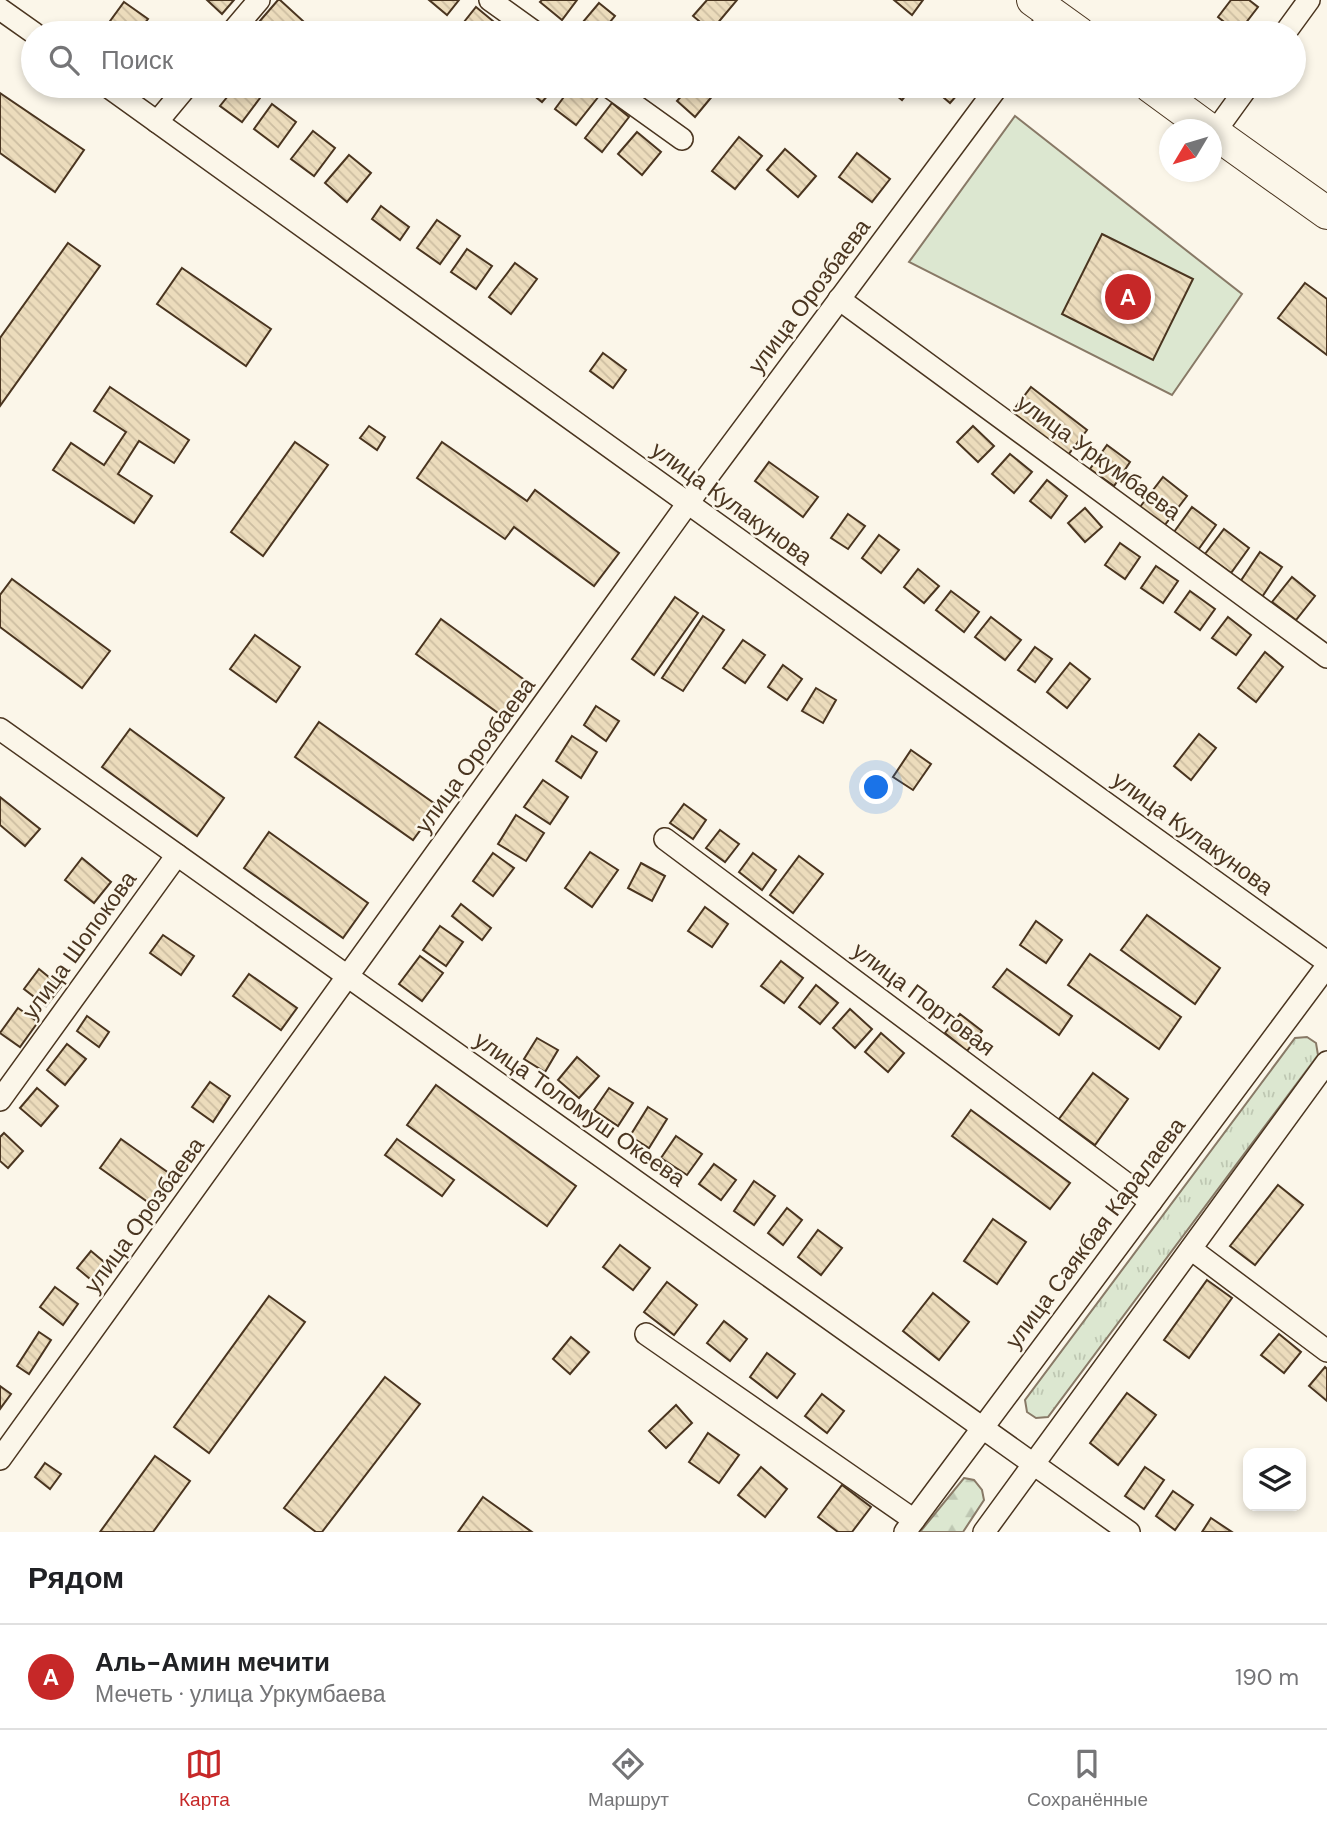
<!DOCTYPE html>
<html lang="ru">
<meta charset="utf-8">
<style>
:root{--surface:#fff;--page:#f6f6f6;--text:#202124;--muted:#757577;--line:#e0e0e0;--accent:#c62828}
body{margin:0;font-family:"DM Sans",sans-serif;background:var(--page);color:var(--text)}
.controls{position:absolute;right:21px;bottom:21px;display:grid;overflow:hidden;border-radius:14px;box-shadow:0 4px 10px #0003}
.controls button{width:63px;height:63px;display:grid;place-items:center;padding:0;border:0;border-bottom:2px solid var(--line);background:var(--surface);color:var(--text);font:35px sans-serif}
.compass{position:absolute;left:1159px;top:119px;width:63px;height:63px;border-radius:50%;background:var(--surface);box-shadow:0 4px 10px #0003;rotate:232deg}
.you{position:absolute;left:877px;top:788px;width:24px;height:24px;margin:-18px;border:5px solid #fff;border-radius:50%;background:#1a73e8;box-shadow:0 0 0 10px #1a73e833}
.badge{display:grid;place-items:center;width:46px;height:46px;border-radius:50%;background:var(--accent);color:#fff;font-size:23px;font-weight:700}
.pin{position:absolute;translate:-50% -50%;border:4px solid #fff;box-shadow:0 2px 7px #0006}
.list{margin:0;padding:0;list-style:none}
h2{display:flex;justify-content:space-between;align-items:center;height:91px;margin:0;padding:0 28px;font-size:30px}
h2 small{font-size:23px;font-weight:400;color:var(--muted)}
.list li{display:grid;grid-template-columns:46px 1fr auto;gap:21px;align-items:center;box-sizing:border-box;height:105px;padding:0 28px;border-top:2px solid var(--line)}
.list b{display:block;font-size:26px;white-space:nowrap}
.list p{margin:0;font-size:23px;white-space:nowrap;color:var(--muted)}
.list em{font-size:23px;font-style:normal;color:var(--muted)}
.icon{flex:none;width:38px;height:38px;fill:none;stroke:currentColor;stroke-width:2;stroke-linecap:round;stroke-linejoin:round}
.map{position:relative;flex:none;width:1327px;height:1532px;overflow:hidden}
.search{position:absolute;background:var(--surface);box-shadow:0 4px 10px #0003;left:21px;right:21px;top:21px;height:77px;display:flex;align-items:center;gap:18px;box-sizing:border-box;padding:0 24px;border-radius:38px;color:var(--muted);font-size:26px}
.sheet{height:196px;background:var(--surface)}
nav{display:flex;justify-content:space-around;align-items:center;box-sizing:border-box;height:98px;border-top:2px solid var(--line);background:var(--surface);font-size:19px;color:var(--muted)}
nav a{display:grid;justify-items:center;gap:4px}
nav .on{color:var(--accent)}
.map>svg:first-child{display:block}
.grass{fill:url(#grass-tufts);stroke:#887966;stroke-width:2}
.forest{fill:url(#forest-firs);stroke:#887966;stroke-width:2}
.green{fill:#dce7d0;stroke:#887966;stroke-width:2}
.building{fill:url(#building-back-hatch);stroke:#4a3520;stroke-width:2}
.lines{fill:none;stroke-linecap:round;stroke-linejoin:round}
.minor-casing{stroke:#4a3520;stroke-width:24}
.highway-casing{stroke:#4a3520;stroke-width:34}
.minor{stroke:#fbf6e9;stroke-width:21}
.highway{stroke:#fbf6e9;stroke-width:32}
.labels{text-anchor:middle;stroke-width:5;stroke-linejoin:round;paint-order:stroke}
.street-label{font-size:23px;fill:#4a3520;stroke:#fbf6e9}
</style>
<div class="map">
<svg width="1327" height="1532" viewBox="0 0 1327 1532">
<defs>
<pattern id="grass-tufts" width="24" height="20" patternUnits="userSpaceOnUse" patternTransform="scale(1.75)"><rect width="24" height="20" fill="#dce7d0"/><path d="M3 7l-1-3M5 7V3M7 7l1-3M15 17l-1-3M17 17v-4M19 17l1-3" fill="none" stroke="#bec7b2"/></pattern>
<pattern id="forest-firs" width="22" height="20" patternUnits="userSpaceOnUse" patternTransform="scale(1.75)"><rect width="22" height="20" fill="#dce7d0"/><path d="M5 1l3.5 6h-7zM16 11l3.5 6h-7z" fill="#bec7b2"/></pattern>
<pattern id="building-back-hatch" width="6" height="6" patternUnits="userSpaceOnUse" patternTransform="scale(1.75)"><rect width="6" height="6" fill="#ecdcbc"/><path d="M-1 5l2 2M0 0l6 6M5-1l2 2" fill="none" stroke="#ccbda1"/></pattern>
</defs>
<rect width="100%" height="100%" fill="#fbf6e9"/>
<path class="grass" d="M1307,1037L1316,1043L1318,1055L1048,1417L1036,1418L1027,1412L1025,1400L1295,1038Z"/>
<path class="forest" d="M964,1478L974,1480L982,1490L984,1500L963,1532H920Z"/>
<path class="green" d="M1015,116L1242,294L1172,395L909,262Z"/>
<g class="building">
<path d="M207,0H234L222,14Z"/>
<path d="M278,0H280L315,32L271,33L259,22Z"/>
<path d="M429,0H459L447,15Z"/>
<path d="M542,0H577L562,20L540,2Z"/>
<path d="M707,0H737L711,31L693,16Z"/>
<path d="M894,0H923L912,15Z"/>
<path d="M1231,0H1249L1258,7L1238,33L1218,17Z"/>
<path d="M124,2L148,19L137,33H112L105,28Z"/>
<path d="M599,3L615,16L601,33H582L577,29Z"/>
<path d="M476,7L499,26L493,33H468L460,27Z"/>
<path d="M443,24L456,33H436Z"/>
<path d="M236,86H244L260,98L242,122L220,106Z"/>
<path d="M522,86H556L542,102Z"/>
<path d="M572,86H586L599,96L576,125L555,109Z"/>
<path d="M690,86H705L714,94L695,117L677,101Z"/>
<path d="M887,86H906L911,89L902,100L886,87Z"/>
<path d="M938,86H965L950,103L935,90Z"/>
<path d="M0,93L84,150L55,192L0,153Z"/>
<path d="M612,103L629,117L602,152L585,138Z"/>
<path d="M272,104L296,122L278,147L254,129Z"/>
<path d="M313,131L335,148L314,176L291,159Z"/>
<path d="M637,132L661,152L642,175L618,154Z"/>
<path d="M739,137L762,156L735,189L712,171Z"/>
<path d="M785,149L816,176L798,197L767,170Z"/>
<path d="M857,153L890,179L872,202L839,177Z"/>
<path d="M349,155L371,173L347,202L325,183Z"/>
<path d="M381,206L409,227L400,240L372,219Z"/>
<path d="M437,220L460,236L440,264L417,248Z"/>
<path d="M1102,234L1193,279L1153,360L1062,314Z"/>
<path d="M68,243L100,266L0,406V338Z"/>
<path d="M467,249L492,266L476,289L451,272Z"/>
<path d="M515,263L537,279L511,314L489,297Z"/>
<path d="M182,268L271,329L246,366L157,304Z"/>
<path d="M1305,283L1327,299V355L1278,318Z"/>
<path d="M603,353L626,370L613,388L590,371Z"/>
<path d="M110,387L189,440L174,463L139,441L118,474L152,496L134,523L53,470L71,443L104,465L126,432L94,411Z"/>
<path d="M1031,387L1087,430L1068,455L1012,412Z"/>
<path d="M369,426L385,437L377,450L360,438Z"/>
<path d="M973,426L994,446L978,462L957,442Z"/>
<path d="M295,442L328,465L263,556L231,532Z"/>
<path d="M442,442L527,501L535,490L619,553L594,586L514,527L505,539L417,478Z"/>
<path d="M1107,445L1130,462L1114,486L1090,469Z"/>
<path d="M1010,454L1032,472L1014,493L992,474Z"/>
<path d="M769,462L818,497L803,517L755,481Z"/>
<path d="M1163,477L1187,496L1164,526L1140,507Z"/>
<path d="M1047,480L1067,496L1051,518L1030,501Z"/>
<path d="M1192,507L1216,525L1198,550L1174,532Z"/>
<path d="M1085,508L1102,527L1085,542L1068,523Z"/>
<path d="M848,514L865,526L848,549L831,538Z"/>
<path d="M1224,529L1249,548L1231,573L1205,554Z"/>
<path d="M879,535L899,550L881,573L862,558Z"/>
<path d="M1120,543L1140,557L1125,579L1105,565Z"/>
<path d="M1260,552L1282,567L1262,597L1240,582Z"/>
<path d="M1156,566L1178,581L1163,603L1141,588Z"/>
<path d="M918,569L939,586L924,603L904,587Z"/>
<path d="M1292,577L1315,596L1296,620L1272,602Z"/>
<path d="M12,579L110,651L82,688L0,627V595Z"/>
<path d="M951,591L979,612L964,632L936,610Z"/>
<path d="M1190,591L1215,609L1200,630L1175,612Z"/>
<path d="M675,597L698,613L654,675L632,659Z"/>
<path d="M703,616L724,630L683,691L662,678Z"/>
<path d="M991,617L1021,640L1005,660L975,637Z"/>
<path d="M1228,617L1251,635L1236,655L1212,638Z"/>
<path d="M441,619L526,681L501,715L416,654Z"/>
<path d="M255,635L300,667L276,702L230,669Z"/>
<path d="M743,640L765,655L745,683L723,668Z"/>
<path d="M1035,647L1052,659L1035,682L1018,670Z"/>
<path d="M1265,652L1283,667L1256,702L1238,688Z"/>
<path d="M1070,663L1090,679L1067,708L1047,692Z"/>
<path d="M783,665L802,679L787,700L768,687Z"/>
<path d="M816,688L836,700L823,723L802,711Z"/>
<path d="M596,706L619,721L606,741L584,725Z"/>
<path d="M319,722L438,806L413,840L295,757Z"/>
<path d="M130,729L224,798L197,836L102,767Z"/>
<path d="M1199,734L1216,748L1191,780L1174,766Z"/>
<path d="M572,736L597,752L581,778L556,761Z"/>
<path d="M911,750L931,764L913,790L893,777Z"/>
<path d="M543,780L568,797L550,824L524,807Z"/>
<path d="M0,797L40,829L25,846L0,825Z"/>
<path d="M684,804L706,820L693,839L670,823Z"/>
<path d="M516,815L544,833L526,861L498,844Z"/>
<path d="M720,830L739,844L725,862L706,848Z"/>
<path d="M269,832L368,903L343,938L244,868Z"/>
<path d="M590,852L618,870L592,907L565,888Z"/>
<path d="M493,853L514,868L493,896L473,881Z"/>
<path d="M753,853L776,870L762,890L739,872Z"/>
<path d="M799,856L823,874L793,913L770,895Z"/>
<path d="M82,858L111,882L94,903L65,880Z"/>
<path d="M641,863L665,876L652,901L628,888Z"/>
<path d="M461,904L491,928L482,940L452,916Z"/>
<path d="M705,907L728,924L712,947L688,931Z"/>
<path d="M1147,915L1220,968L1195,1004L1121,950Z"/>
<path d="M1036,921L1062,940L1046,963L1020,945Z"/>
<path d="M440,926L463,942L446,966L423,950Z"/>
<path d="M163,935L194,956L181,975L150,953Z"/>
<path d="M1090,954L1181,1017L1159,1049L1068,985Z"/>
<path d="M420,956L443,973L422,1001L399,984Z"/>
<path d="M781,961L803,978L784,1003L761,986Z"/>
<path d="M39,969L61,987L46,1006L24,989Z"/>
<path d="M1007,969L1072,1016L1059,1035L993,987Z"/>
<path d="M249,974L297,1008L281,1030L233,996Z"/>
<path d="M816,985L838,1003L820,1024L799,1007Z"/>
<path d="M18,1008L38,1022L20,1047L0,1033Z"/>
<path d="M850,1009L872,1029L855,1048L833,1028Z"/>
<path d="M960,1014L982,1031L967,1051L945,1033Z"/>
<path d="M87,1016L109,1032L99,1047L77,1031Z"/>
<path d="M881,1033L904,1053L888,1072L865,1052Z"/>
<path d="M537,1038L558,1050L545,1072L524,1059Z"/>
<path d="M67,1044L86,1059L65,1085L47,1070Z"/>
<path d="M577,1057L599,1076L579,1098L558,1080Z"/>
<path d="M1093,1073L1128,1099L1095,1145L1059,1119Z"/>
<path d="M210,1082L230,1096L213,1122L192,1107Z"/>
<path d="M436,1085L576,1186L547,1226L407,1125Z"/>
<path d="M37,1088L58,1106L41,1126L20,1108Z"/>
<path d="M609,1088L633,1103L618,1126L594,1110Z"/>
<path d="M648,1107L667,1119L649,1148L630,1136Z"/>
<path d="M971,1110L1070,1183L1050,1209L952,1136Z"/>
<path d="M4,1133L23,1151L8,1168L0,1161V1137Z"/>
<path d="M676,1136L702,1154L687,1175L661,1158Z"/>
<path d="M121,1139L173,1176L152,1205L100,1168Z"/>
<path d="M397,1139L454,1180L442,1196L385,1155Z"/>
<path d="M714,1164L736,1180L721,1200L699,1184Z"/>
<path d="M754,1181L775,1196L754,1225L734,1211Z"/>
<path d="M1278,1185L1303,1205L1255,1265L1230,1246Z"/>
<path d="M787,1208L802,1220L783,1245L768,1233Z"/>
<path d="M993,1219L1026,1242L997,1284L964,1261Z"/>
<path d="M818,1230L842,1248L821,1275L798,1257Z"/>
<path d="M620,1245L650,1268L633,1290L603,1267Z"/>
<path d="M91,1251L110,1267L96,1284L77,1268Z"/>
<path d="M1207,1280L1232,1298L1189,1358L1164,1340Z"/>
<path d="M667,1282L697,1305L674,1335L644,1312Z"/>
<path d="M55,1287L78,1304L63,1325L40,1307Z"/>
<path d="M933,1293L969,1322L939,1360L903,1331Z"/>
<path d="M269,1296L305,1322L209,1453L174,1427Z"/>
<path d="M724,1321L747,1339L730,1361L707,1343Z"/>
<path d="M39,1332L51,1340L29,1374L17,1366Z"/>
<path d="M1279,1334L1301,1352L1284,1373L1261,1355Z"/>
<path d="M571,1337L589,1352L570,1374L553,1359Z"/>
<path d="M767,1353L795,1374L777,1398L750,1377Z"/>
<path d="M1325,1367L1327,1369V1401L1309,1386Z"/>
<path d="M385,1377L420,1404L322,1532H316L284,1508Z"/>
<path d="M0,1386L11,1394L0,1409Z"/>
<path d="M1127,1393L1156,1415L1118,1465L1090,1443Z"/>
<path d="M822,1394L844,1411L827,1433L805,1416Z"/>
<path d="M676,1405L692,1423L666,1448L649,1431Z"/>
<path d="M708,1433L739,1455L719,1483L689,1462Z"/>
<path d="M155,1456L190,1481L153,1532H100Z"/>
<path d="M45,1463L61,1474L50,1489L35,1477Z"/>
<path d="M761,1467L787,1489L765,1517L738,1495Z"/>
<path d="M1145,1467L1164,1480L1144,1509L1125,1496Z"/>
<path d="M842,1485L871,1507L852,1532H838L818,1517Z"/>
<path d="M1173,1491L1193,1505L1175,1530L1156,1516Z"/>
<path d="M483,1497L532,1532H458Z"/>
<path d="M1211,1518L1232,1532H1202Z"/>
</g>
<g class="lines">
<g class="minor-casing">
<g id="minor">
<path d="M490,0L536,33"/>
<path d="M0,9L34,33"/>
<path d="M231,33L259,0"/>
<path d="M1037,33L1052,14"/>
<path d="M1285,33L1309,0"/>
<path d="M107,86L1327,962"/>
<path d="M608,86L682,139"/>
<path d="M157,122L187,86"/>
<path d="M1214,133L1248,86"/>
<path d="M839,299L1327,657"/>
<path d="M0,729L1129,1532"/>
<path d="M665,839L1151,1202"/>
<path d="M0,1100L177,855"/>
<path d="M1191,1249L1327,1351"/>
<path d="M646,1334L914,1520"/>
<path d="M0,1459L688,503L998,86"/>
<path d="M905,1532L1327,966"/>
<path d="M984,1532L1327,1062"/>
</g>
</g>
<g class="highway-casing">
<g id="highway">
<path d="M1033,0L1079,33"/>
<path d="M1150,86L1210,130"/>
<path d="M1212,131L1327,213"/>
</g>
</g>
<use href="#minor" class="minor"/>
<use href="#highway" class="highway"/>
</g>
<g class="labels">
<g class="street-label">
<text transform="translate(809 296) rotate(-53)" y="8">улица Орозбаева</text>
<text transform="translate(1099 457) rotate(36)" y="8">улица Уркумбаева</text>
<text transform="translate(732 503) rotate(36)" y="8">улица Кулакунова</text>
<text transform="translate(475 755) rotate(-54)" y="8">улица Орозбаева</text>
<text transform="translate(1193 833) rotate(36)" y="8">улица Кулакунова</text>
<text transform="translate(79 945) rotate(-54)" y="8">улица Шопокова</text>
<text transform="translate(924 999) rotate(37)" y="8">улица Портовая</text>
<text transform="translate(580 1109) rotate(35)" y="8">улица Толомуш Океева</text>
<text transform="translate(144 1215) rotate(-54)" y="8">улица Орозбаева</text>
<text transform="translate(1095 1233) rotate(-53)" y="8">улица Саякбая Каралаева</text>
</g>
</g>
</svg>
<div class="controls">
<button><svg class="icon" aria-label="layers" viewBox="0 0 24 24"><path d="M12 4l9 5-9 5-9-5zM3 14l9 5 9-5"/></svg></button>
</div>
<svg class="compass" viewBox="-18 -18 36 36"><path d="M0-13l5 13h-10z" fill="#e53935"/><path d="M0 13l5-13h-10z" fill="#757577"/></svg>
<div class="you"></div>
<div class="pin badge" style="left:1128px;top:297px">A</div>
<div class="search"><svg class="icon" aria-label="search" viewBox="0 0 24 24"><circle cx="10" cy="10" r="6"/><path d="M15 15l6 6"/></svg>Поиск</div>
</div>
<section class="sheet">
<h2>Рядом<small></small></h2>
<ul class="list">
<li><span class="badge">A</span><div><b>Аль-Амин мечити</b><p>Мечеть · улица Уркумбаева</p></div><em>190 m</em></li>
</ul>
</section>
<nav>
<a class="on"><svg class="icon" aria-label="map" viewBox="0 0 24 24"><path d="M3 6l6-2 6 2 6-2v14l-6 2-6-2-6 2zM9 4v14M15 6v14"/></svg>Карта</a>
<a><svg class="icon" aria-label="directions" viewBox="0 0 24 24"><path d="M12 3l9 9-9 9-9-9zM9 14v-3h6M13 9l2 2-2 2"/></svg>Маршрут</a>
<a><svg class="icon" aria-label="saved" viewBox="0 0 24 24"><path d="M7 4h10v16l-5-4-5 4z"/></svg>Сохранённые</a>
</nav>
